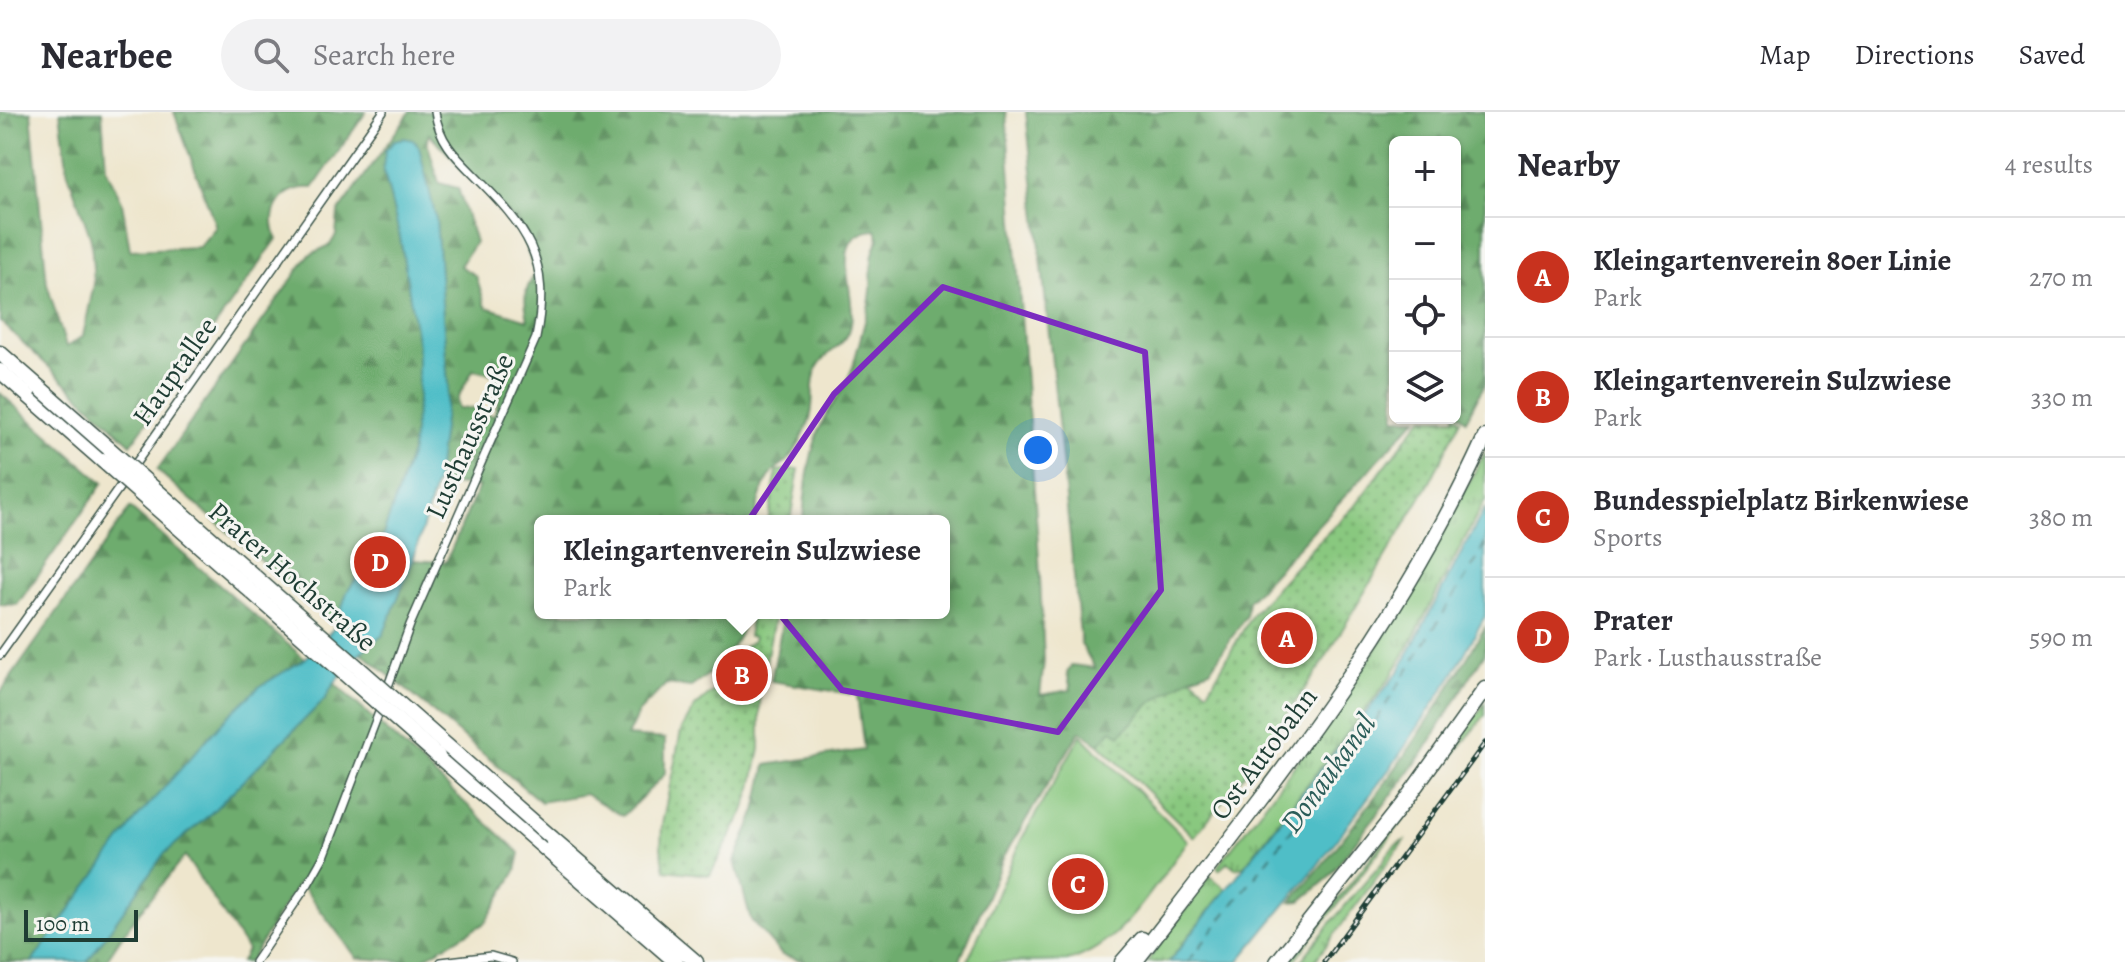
<!DOCTYPE html>
<meta charset="utf-8">
<style>
:root{--surface:#fff;--page:#f2f2f3;--text:#2b2b33;--muted:#7c7c81;--line:#e1e1e2;--accent:#c8321e}
body{margin:0;font-family:Alegreya,serif;background:var(--page);color:var(--text)}
.controls{position:absolute;right:24px;top:24px;display:grid;overflow:hidden;border-radius:12px;box-shadow:0 2px 6px #0004}
.controls button{width:72px;height:72px;display:grid;place-items:center;padding:0;border:0;border-bottom:2px solid var(--line);background:var(--surface);color:var(--text);font:40px sans-serif}
.scale{position:absolute;left:24px;bottom:20px;width:114px;box-sizing:border-box;padding-left:8px;border:4px solid #1f3d34;border-top:0;font-size:22px;line-height:28px;white-space:nowrap;color:#1f3d34;-webkit-text-stroke:6px #f6f6f2;paint-order:stroke}
.you{position:absolute;left:1038px;top:338px;width:28px;height:28px;margin:-20px;border:6px solid #fff;border-radius:50%;background:#1a73e8;box-shadow:0 0 0 12px #1a73e833}
.badge{display:grid;place-items:center;width:52px;height:52px;border-radius:50%;background:var(--accent);color:#fff;font-size:26px;font-weight:700}
.pin{position:absolute;translate:-50% -50%;border:4px solid #fff;box-shadow:0 2px 8px #0006}
.popup{position:absolute;left:534px;top:403px;width:416px;height:104px;box-sizing:border-box;display:grid;place-content:center;border-radius:12px;background:var(--surface);filter:drop-shadow(0 2px 6px #0005);font-size:26px;white-space:nowrap;color:var(--muted)}
.popup b{font-size:30px;color:var(--text)}
.popup::after{content:'';position:absolute;left:50%;top:100%;margin-left:-16px;border:16px solid transparent;border-top-color:var(--surface)}
.list{margin:0;padding:0;list-style:none}
h2{display:flex;justify-content:space-between;align-items:center;height:104px;margin:0;padding:0 32px;font-size:34px}
h2 small{font-size:26px;font-weight:400;color:var(--muted)}
.list li{display:grid;grid-template-columns:52px 1fr auto;gap:24px;align-items:center;box-sizing:border-box;height:120px;padding:0 32px;border-top:2px solid var(--line)}
.list b{display:block;font-size:30px;white-space:nowrap}
.list p{margin:0;font-size:26px;white-space:nowrap;color:var(--muted)}
.list em{font-size:26px;font-style:normal;color:var(--muted)}
.icon{flex:none;width:44px;height:44px;fill:none;stroke:currentColor;stroke-width:2;stroke-linecap:round;stroke-linejoin:round}
.map{position:relative;flex:none;width:1485px;height:850px;overflow:hidden}
header{display:flex;align-items:center;gap:48px;box-sizing:border-box;height:112px;padding:0 40px;background:var(--surface);border-bottom:2px solid var(--line)}
header strong{font-size:38px}
nav{display:flex;gap:44px;margin-inline-start:auto;font-size:28px}
.search{width:560px;height:72px;background:var(--page);display:flex;align-items:center;gap:20px;box-sizing:border-box;padding:0 28px;border-radius:44px;color:var(--muted);font-size:30px}
main{display:flex}
aside{flex:1;background:var(--surface)}
.map>svg:first-child{display:block}
.grass{fill:url(#grass-tufts);stroke:#54825a;stroke-width:2}
.forest{fill:url(#forest-firs);stroke:#467451;stroke-width:2;fill-rule:evenodd}
.garden{fill:url(#garden-dots);stroke:#54825a;stroke-width:2}
.pitch{fill:#89c87f;stroke:#54825a;stroke-width:2}
.water{fill:#50bec7;stroke:#387e7e;stroke-width:2}
.lines{fill:none;stroke-linecap:round;stroke-linejoin:round}
.ferry{stroke:#2b5d59;stroke-width:2;stroke-dasharray:10 8;stroke-linecap:butt}
.minor-casing{stroke:#3e564b;stroke-width:10}
.motorway-casing{stroke:#3e564b;stroke-width:17}
.minor{stroke:#fff;stroke-width:7}
.motorway{stroke:#fff;stroke-width:14}
.rail-casing{stroke:#1f3d34;stroke-width:5}
.rail{stroke:#f6f6f2;stroke-width:2;stroke-dasharray:6;stroke-linecap:butt}
.motorway-bridge-casing{stroke:#3e564b;stroke-width:17;stroke-linecap:butt}
.motorway-bridge{stroke:#fff;stroke-width:14}
.marked{fill:none;stroke:#7b2cbf;stroke-width:6;stroke-linejoin:round}
.labels{text-anchor:middle;stroke-width:6;stroke-linejoin:round;paint-order:stroke}
.street-label{font-size:28px;fill:#1f3d34;stroke:#f6f6f2}
.water-label{font-size:30px;font-style:italic;fill:#2b5d59;stroke:#f6f6f2}
</style>
<header>
<strong>Nearbee</strong>
<div class="search"><svg class="icon" aria-label="search" viewBox="0 0 24 24"><circle cx="10" cy="10" r="6"/><path d="M15 15l6 6"/></svg>Search here</div>
<nav><a>Map</a><a>Directions</a><a>Saved</a></nav>
</header>
<main>
<div class="map">
<svg width="1485" height="850" viewBox="0 0 1485 850">
<defs>
<pattern id="grass-tufts" width="24" height="20" patternUnits="userSpaceOnUse" patternTransform="scale(2)"><rect width="24" height="20" fill="#89c87f"/><path d="M3 7l-1-3M5 7V3M7 7l1-3M15 17l-1-3M17 17v-4M19 17l1-3" fill="none" stroke="#6fa469"/></pattern>
<pattern id="forest-firs" width="22" height="20" patternUnits="userSpaceOnUse" patternTransform="scale(2)"><rect width="22" height="20" fill="#6eac6e"/><path d="M5 1l3.5 6h-7zM16 11l3.5 6h-7z" fill="#5a8d5b"/></pattern>
<pattern id="garden-dots" width="8" height="8" patternUnits="userSpaceOnUse" patternTransform="scale(2)"><rect width="8" height="8" fill="#89c87f"/><path d="M2 2h.1M6 6h.1" fill="none" stroke="#6fa469" stroke-width="1.8" stroke-linecap="round"/></pattern>
</defs>
<rect width="100%" height="100%" fill="#f6f6f2"/>
<filter id="ink" filterUnits="userSpaceOnUse"><feTurbulence type="fractalNoise" baseFrequency=".0125" numOctaves="2"/><feDisplacementMap in="SourceGraphic" scale="16" xChannelSelector="R" yChannelSelector="G"/><feConvolveMatrix kernelMatrix="1 2 1 2 8 2 1 2 1" color-interpolation-filters="sRGB"/></filter>
<filter id="wash" filterUnits="userSpaceOnUse"><feTurbulence type="fractalNoise" baseFrequency=".006" numOctaves="4" result="noise"/><feDisplacementMap in="SourceGraphic" scale="32" xChannelSelector="R" yChannelSelector="G"/><feGaussianBlur stdDeviation="1.8" result="paint"/><feColorMatrix in="noise" values="0 0 0 0 0 0 0 0 0 0 0 0 0 0 0 0 0 1.4 0 .05"/><feComposite in="paint" operator="in"/></filter>
<g filter="url(#wash)">
<rect width="100%" height="100%" fill="#eee6cd"/>
<g class="grass">
<path d="M1485,340V388L1410,532L1390,566L1244,754L1235,756L1228,750L1219,758L1217,755C1274,681 1332,607 1382,527C1419,466 1452,403 1485,340Z"/>
<path d="M1485,591V603L1297,845L1293,850H1289L1407,699Z"/>
<path d="M1404,729L1314,850H1300C1325,818 1350,786 1378,756C1386,746 1391,733 1404,729Z"/>
<path d="M1210,764L1226,777L1168,850H1147Z"/>
</g>
<g class="forest">
<path d="M0,0H31L47,172L66,235L83,224L94,172L91,127L68,61L60,0H102L106,56L122,90L130,138L199,135L216,115L174,0H366L313,76C282,74 265,99 277,127L131,332L0,209Z"/>
<path d="M410,0H1006L1039,445L1044,549L1040,583L1071,578L1067,560L1072,553L1095,556L1081,532L1026,0H1485V271L1466,308L1455,299V30H1395V306H1417L1248,489L1246,504L1210,558L1191,565L1150,592L1120,624L1112,618L1099,632L1080,619L1004,744L959,850H807L782,843L751,808L735,749L756,699L766,653L864,638L857,583L771,569L784,502L944,501V409H803C805,378 808,348 819,318C829,293 849,274 855,247C860,227 867,206 870,186C874,164 867,148 879,127L876,118C822,121 862,187 849,220C842,236 825,240 817,256C809,273 816,293 809,310C804,322 797,338 789,347C785,352 778,354 774,359C763,371 756,393 755,409H540V501H747C739,534 719,557 691,575L666,572L638,601L627,624L665,627V662L623,704L585,682L541,690L361,540L383,523L413,448L446,450L479,374L436,371L448,274L436,107L383,56L400,125L418,234V285L412,337L379,435L347,480L336,514L157,358L309,143L330,133L336,123L338,101ZM429,22L507,101L520,118L535,162C523,180 524,188 528,208L486,195L476,164L460,154L475,130L458,76L439,71L427,29ZM473,258L492,262L501,280L494,304L469,296H458L457,287Z"/>
<path d="M0,281L103,371L17,493L0,492Z"/>
<path d="M130,396L305,547L259,575L138,705L32,850H0V581Z"/>
<path d="M1485,515V541L1420,646L1327,767L1301,789L1291,790C1364,705 1431,612 1485,515Z"/>
<path d="M334,571L520,741L516,759L485,811L417,850L357,846L299,770L249,850H241L247,838L185,744L136,804L105,850H87L163,743L208,704L325,587Z"/>
</g>
<g class="garden">
<path d="M1455,303L1461,308L1429,372L1320,555L1249,656L1194,725L1099,632L1112,618L1120,623L1150,592L1191,565L1208,579L1253,501L1314,434L1353,396L1422,306H1455Z"/>
<path d="M799,357L790,409H768L777,359Z"/>
<path d="M752,501H775L760,581V637L752,676L744,699L710,763L665,758L661,736L662,712L681,619L694,596L716,577L725,549L753,529L754,525L748,524Z"/>
</g>
<path class="pitch" d="M1081,623L1188,729C1155,772 1123,834 1067,849C1046,850 992,850 967,850L1021,728Z"/>
<g class="water">
<path d="M404,26L413,28L419,35L436,107L448,274L436,371L413,448L383,523L361,540L334,571L325,587L208,704L163,743L87,850H32L138,705L224,608L259,575L305,547L336,514L347,480L379,435L412,338L418,285V234L400,125L383,56L385,39L395,28Z"/>
<path d="M1485,396V504L1454,561L1394,651L1317,754L1238,850H1169L1399,559Z"/>
</g>
<g class="lines">
<path class="ferry" d="M1188,850L1372,615L1478,446L1485,431"/>
</g>
</g>
<g filter="url(#ink)">
<g class="lines">
<g class="minor-casing">
<g id="minor">
<path d="M131,358L383,0"/>
<path d="M0,543L124,369"/>
<path d="M386,580L410,513L536,226C552,146 527,116 473,62C454,43 439,28 435,0"/>
<path d="M255,850L308,772L325,742L381,595"/>
<path d="M441,850L491,844L512,850"/>
</g>
</g>
<g class="motorway-casing">
<g id="motorway">
<path d="M0,241L40,276"/>
<path d="M0,259L103,349"/>
<path d="M438,644L676,850"/>
<path d="M552,726L696,850"/>
<path d="M1122,850L1142,827"/>
<path d="M1135,850C1265,682 1397,521 1485,325"/>
<path d="M1277,850L1405,689L1485,577"/>
</g>
</g>
<use href="#minor" class="minor"/>
<use href="#motorway" class="motorway"/>
<g class="rail-casing">
<path id="rail" d="M1324,850L1485,631"/>
</g>
<use href="#rail" class="rail"/>
<g class="motorway-bridge-casing">
<g id="motorway-bridge">
<path d="M40,276L552,726"/>
<path d="M103,349L438,644"/>
</g>
</g>
<use href="#motorway-bridge" class="motorway-bridge"/>
</g>
</g>
<path class="marked" d="M943,175L1145,240L1161,478L1058,620L842,578L728,439L834,282Z"/>
<g class="labels">
<g class="street-label">
<text transform="translate(174 259) rotate(-55)" y="10">Hauptallee</text>
<text transform="translate(469 324) rotate(-66)" y="10">Lusthausstraße</text>
<text transform="translate(293 464) rotate(41)" y="10">Prater Hochstraße</text>
<text transform="translate(1263 641) rotate(-53)" y="10">Ost Autobahn</text>
</g>
<g class="water-label">
<text transform="translate(1328 661) rotate(-54)" y="10">Donaukanal</text>
</g>
</g>
</svg>
<div class="controls">
<button>+</button>
<button>−</button>
<button><svg class="icon" aria-label="locate" viewBox="0 0 24 24"><circle cx="12" cy="12" r="6"/><path d="M12 2v4M12 18v4M2 12h4M18 12h4"/></svg></button>
<button><svg class="icon" aria-label="layers" viewBox="0 0 24 24"><path d="M12 4l9 5-9 5-9-5zM3 14l9 5 9-5"/></svg></button>
</div>
<div class="scale">100 m</div>
<div class="you"></div>
<div class="pin badge" style="left:1287px;top:526px">A</div>
<div class="pin badge" style="left:742px;top:563px">B</div>
<div class="popup"><b>Kleingartenverein Sulzwiese</b>Park</div>
<div class="pin badge" style="left:1078px;top:772px">C</div>
<div class="pin badge" style="left:380px;top:450px">D</div>
</div>
<aside>
<h2>Nearby<small>4 results</small></h2>
<ul class="list">
<li><span class="badge">A</span><div><b>Kleingartenverein 80er Linie</b><p>Park</p></div><em>270 m</em></li>
<li><span class="badge">B</span><div><b>Kleingartenverein Sulzwiese</b><p>Park</p></div><em>330 m</em></li>
<li><span class="badge">C</span><div><b>Bundesspielplatz Birkenwiese</b><p>Sports</p></div><em>380 m</em></li>
<li><span class="badge">D</span><div><b>Prater</b><p>Park · Lusthausstraße</p></div><em>590 m</em></li>
</ul>
</aside>
</main>
